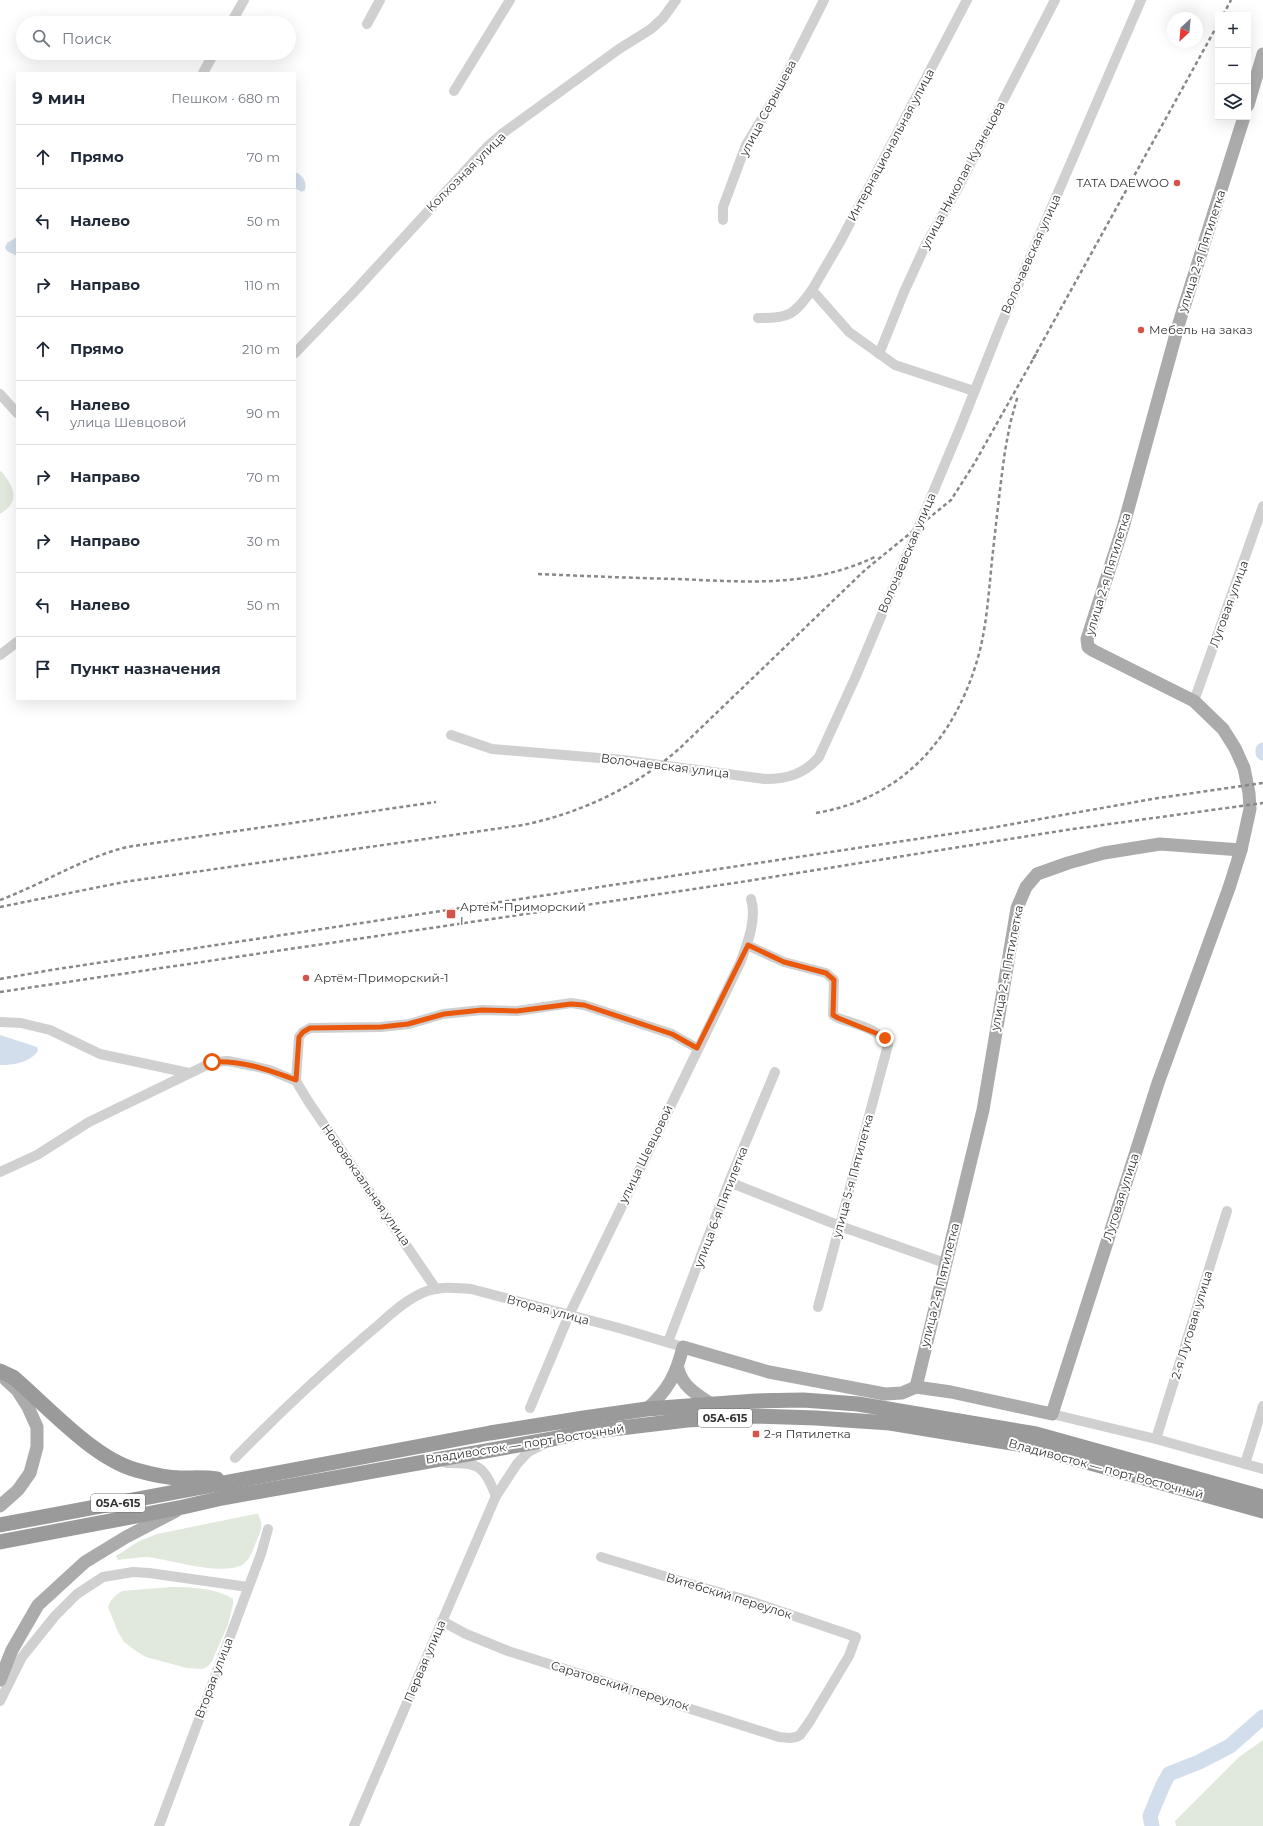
<!DOCTYPE html>
<html lang="ru">
<meta charset="utf-8">
<style>
:root{--surface:#fff;--page:#f6f6f7;--text:#1f2937;--muted:#747a83;--line:#e0e1e3}
body{margin:0;font-family:Montserrat,sans-serif;background:var(--page);color:var(--text)}
.controls{position:absolute;right:12px;top:12px;display:grid;overflow:hidden;border-radius:0px;box-shadow:0 4px 16px #0002}
.controls button{width:36px;height:36px;display:grid;place-items:center;padding:0;border:0;border-bottom:1px solid var(--line);background:var(--surface);color:var(--text);font:20px sans-serif}
.compass{position:absolute;left:1167px;top:12px;width:36px;height:36px;border-radius:50%;background:var(--surface);box-shadow:0 4px 16px #0002;rotate:206deg}
.stop{position:absolute;width:12px;height:12px;margin:-9px;border:3px solid #ea580c;border-radius:50%;background:#fff}
.stop.end{background:#ea580c;border-color:#fff;box-shadow:0 1px 4px #0008}
.list{margin:0;padding:0;list-style:none}
h2{display:flex;justify-content:space-between;align-items:center;height:52px;margin:0;padding:0 16px;font-size:17px}
h2 small{font-size:13px;font-weight:400;color:var(--muted)}
.list li{display:grid;grid-template-columns:26px 1fr auto;gap:12px;align-items:center;box-sizing:border-box;height:64px;padding:0 16px;border-top:1px solid var(--line)}
.list b{display:block;font-size:15px;white-space:nowrap}
.list p{margin:0;font-size:13px;white-space:nowrap;color:var(--muted)}
.list em{font-size:13px;font-style:normal;color:var(--muted)}
.icon{flex:none;width:22px;height:22px;fill:none;stroke:currentColor;stroke-width:2;stroke-linecap:round;stroke-linejoin:round}
.map{position:relative;flex:none;width:1263px;height:1826px;overflow:hidden}
.search{position:absolute;background:var(--surface);box-shadow:0 4px 16px #0002;left:16px;top:16px;width:280px;height:44px;display:flex;align-items:center;gap:10px;box-sizing:border-box;padding:0 14px;border-radius:22px;color:var(--muted);font-size:15px}
.panel{position:absolute;background:var(--surface);box-shadow:0 4px 16px #0002;left:16px;top:72px;width:280px;height:628px;border-radius:0px}
.map>svg:first-child{display:block}
.green{fill:#e1e9dd}
.water{fill:#d2deeb}
.lines{fill:none;stroke-linecap:round;stroke-linejoin:round}
.river{stroke:#d2deeb;stroke-width:15}
.minor{stroke:#d0d0d0;stroke-width:10}
.major{stroke:#ababab;stroke-width:13}
.highway{stroke:#9a9a9a;stroke-width:15}
.rail{stroke:#888;stroke-width:2.5;stroke-dasharray:4 3;stroke-linecap:butt}
.route{stroke:#ea580c;stroke-width:5}
.poi-dot{fill:#d4534b;stroke:#fff;stroke-width:1.5}
.labels{text-anchor:middle;stroke-width:4;stroke-linejoin:round;paint-order:stroke}
.shield{fill:#fff;stroke:#707070;stroke-width:1}
.shield-label{font-size:11px;font-weight:bold;fill:#333}
.street-label{font-size:12px;fill:#333;stroke:#fff}
.poi-label{font-size:12px;fill:#333;stroke:#fff;text-anchor:start}
</style>
<div class="map">
<svg width="1263" height="1826" viewBox="0 0 1263 1826">
<rect width="100%" height="100%" fill="#fff"/>
<g class="green">
<path d="M0,471C4,473 5,477 8,480C17,495 15,505 0,514Z"/>
<path d="M255,1514H258C264,1526 261,1531 256,1542C253,1550 250,1560 242,1565C221,1576 172,1560 148,1557C139,1557 128,1559 118,1560L116,1556L139,1541L157,1534Z"/>
<path d="M171,1587C190,1587 216,1588 233,1599V1604L228,1625L212,1661L207,1667L202,1669L187,1668L146,1657L136,1651L124,1642L118,1632L108,1607L110,1602L115,1596L122,1591Z"/>
<path d="M1263,1740V1826H1176L1175,1821L1239,1757Z"/>
</g>
<g class="water">
<path d="M295,172C303,175 307,182 305,190L302,192L295,188Z"/>
<path d="M17,237V256L7,251L5,248L7,243Z"/>
<path d="M0,1035L34,1046L37,1047L38,1051C29,1063 13,1065 0,1065Z"/>
</g>
<g class="lines">
<g class="river">
<path d="M1263,750V753"/>
<path d="M1152,1826L1150,1816L1163,1785L1169,1774L1199,1762L1230,1746L1263,1717"/>
</g>
<g class="minor">
<path d="M231,23L244,0"/>
<path d="M367,24L380,0"/>
<path d="M203,73L214,53"/>
<path d="M454,91L510,0"/>
<path d="M723,220V207L746,145L775,97L824,0"/>
<path d="M812,290L840,242L967,0"/>
<path d="M758,318C790,319 794,314 812,290L849,332L895,365L974,391"/>
<path d="M295,353L353,293L488,146L503,133L619,49L651,29L663,18L676,0"/>
<path d="M879,354L904,292L926,244L958,188L1055,0"/>
<path d="M0,394L17,413"/>
<path d="M0,655L17,642"/>
<path d="M1194,701L1263,506"/>
<path d="M451,735L492,749L623,760L765,779C788,779 804,774 819,757L856,676L960,428L1000,327L1141,0"/>
<path d="M747,945L784,962L826,973L834,980L833,1015L838,1018C854,1024 880,1029 888,1045L818,1307"/>
<path d="M0,1022L21,1023L50,1030L100,1054L189,1073"/>
<path d="M296,1081L299,1037L303,1032L310,1028L381,1027L409,1024L443,1014L482,1010L517,1011L571,1003L584,1005L672,1034L697,1048"/>
<path d="M0,1172L37,1155L89,1122L213,1062L228,1061L253,1066L270,1070L296,1081L308,1101L436,1289"/>
<path d="M729,1182L840,1226L945,1263"/>
<path d="M668,1342L729,1182L775,1072"/>
<path d="M530,1408L569,1315L741,961C748,942 757,918 751,899"/>
<path d="M1052,1414L1156,1439L1263,1469"/>
<path d="M1156,1439L1227,1211"/>
<path d="M235,1458C278,1414 323,1372 370,1332C387,1318 405,1299 427,1291C442,1286 456,1288 471,1289L619,1328L683,1347"/>
<path d="M446,1463C480,1463 483,1465 496,1496"/>
<path d="M1245,1464L1263,1406"/>
<path d="M442,1621L466,1634L508,1651L779,1737L790,1738L796,1737L800,1735L810,1721L849,1656L856,1637L747,1600L697,1586L601,1557"/>
<path d="M0,1701L22,1657L55,1616L77,1594L103,1577L133,1572L149,1573L248,1587"/>
<path d="M159,1826L261,1554L268,1529"/>
<path d="M354,1826L496,1496L517,1464L528,1452L544,1444"/>
</g>
<g class="major">
<path d="M1248,105L1263,54"/>
<path d="M678,1369C683,1387 696,1394 711,1404"/>
<path d="M916,1387L951,1392L1052,1414L1158,1083L1229,888L1241,850L1250,809L1249,793L1244,768L1235,748L1223,729L1194,701L1094,651L1088,647L1087,639L1124,524L1179,323L1244,117"/>
<path d="M916,1387L983,1110L1017,908L1026,887L1037,874L1068,863L1104,853L1160,844L1241,850"/>
<path d="M647,1409C668,1390 676,1375 683,1347L769,1372L885,1394L902,1393L916,1387"/>
<path d="M0,1506L18,1490L30,1473L37,1447V1427L28,1407L17,1390L6,1380"/>
<path d="M0,1680L12,1650L38,1605L85,1562L126,1537L176,1511"/>
</g>
<g class="highway">
<path d="M0,1371L13,1377C47,1406 93,1458 136,1470C150,1474 166,1478 181,1478C193,1478 205,1477 217,1479"/>
<path d="M0,1525L490,1433L584,1418L647,1409L756,1401L803,1400L858,1404L1036,1434L1263,1497"/>
<path d="M0,1542L183,1507L222,1498L552,1439L579,1433L687,1420L755,1416L816,1418L890,1423L1029,1446L1263,1511"/>
</g>
<g class="rail">
<path d="M1223,15L1231,0"/>
<path d="M1033,359L1218,24"/>
<path d="M538,574C585,576 631,578 678,579C749,582 810,588 877,556"/>
<path d="M816,813C905,798 958,735 980,650C987,621 989,590 992,560C996,524 1000,487 1005,451L1010,424L1018,395"/>
<path d="M0,900C43,884 82,858 127,847L436,802"/>
<path d="M0,907L124,882L523,825C581,813 636,787 680,748L865,570L951,500L974,464L1036,354"/>
<path d="M0,979L51,970L996,827L1152,799L1263,783"/>
<path d="M0,992L741,882L1066,830L1263,803"/>
</g>
</g>
<g class="lines">
<path class="route" d="M212,1062C242,1060 269,1070 296,1080L299,1037L303,1032L310,1028L381,1027L408,1024L444,1014L482,1010L517,1011L571,1004L584,1005L672,1034L697,1048L748,945L784,962L826,973L834,980L833,1015L838,1018L878,1034L885,1038"/>
</g>
<g class="poi-dot">
<circle cx="1177" cy="183" r="4"/>
<circle cx="1141" cy="330" r="4"/>
<rect x="446" y="909" width="10" height="10" rx="2"/>
<circle cx="306" cy="978" r="4"/>
<rect x="752" y="1430" width="8" height="8" rx="2"/>
</g>
<g class="labels">
<g class="shield">
<rect x="698" y="1409" width="54" height="18" rx="3"/>
<rect x="91" y="1494" width="54" height="18" rx="3"/>
</g>
<g class="shield-label">
<text x="725" y="1422">05А-615</text>
<text x="118" y="1507">05А-615</text>
</g>
<g class="street-label">
<text transform="translate(768 108) rotate(-62)" y="4">улица Серышева</text>
<text transform="translate(891 145) rotate(-62)" y="4">Интернациональная улица</text>
<text transform="translate(466 172) rotate(-45)" y="4">Колхозная улица</text>
<text transform="translate(963 175) rotate(-62)" y="4">улица Николая Кузнецова</text>
<text transform="translate(1202 251) rotate(-72)" y="4">улица 2-я Пятилетка</text>
<text transform="translate(1031 254) rotate(-66)" y="4">Волочаевская улица</text>
<text transform="translate(907 553) rotate(-67)" y="4">Волочаевская улица</text>
<text transform="translate(1108 574) rotate(-73)" y="4">улица 2-я Пятилетка</text>
<text transform="translate(1229 604) rotate(-70)" y="4">Луговая улица</text>
<text transform="translate(665 766) rotate(7)" y="4">Волочаевская улица</text>
<text transform="translate(1007 968) rotate(-79)" y="4">улица 2-я Пятилетка</text>
<text transform="translate(646 1154) rotate(-64)" y="4">улица Шевцовой</text>
<text transform="translate(853 1176) rotate(-75)" y="4">улица 5-я Пятилетка</text>
<text transform="translate(366 1185) rotate(55)" y="4">Нововокзальная улица</text>
<text transform="translate(1121 1197) rotate(-72)" y="4">Луговая улица</text>
<text transform="translate(721 1207) rotate(-69)" y="4">улица 6-я Пятилетка</text>
<text transform="translate(940 1285) rotate(-76)" y="4">улица 2-я Пятилетка</text>
<text transform="translate(548 1310) rotate(15)" y="4">Вторая улица</text>
<text transform="translate(1192 1325) rotate(-73)" y="4">2-я Луговая улица</text>
<text transform="translate(525 1444) rotate(-9)" y="4">Владивосток — порт Восточный</text>
<text transform="translate(1106 1469) rotate(15)" y="4">Владивосток — порт Восточный</text>
<text transform="translate(729 1596) rotate(17)" y="4">Витебский переулок</text>
<text transform="translate(425 1661) rotate(-67)" y="4">Первая улица</text>
<text transform="translate(214 1678) rotate(-69)" y="4">Вторая улица</text>
<text transform="translate(620 1686) rotate(17)" y="4">Саратовский переулок</text>
</g>
<g class="poi-label">
<text x="1169" y="187" text-anchor="end">TATA DAEWOO</text>
<text x="1149" y="334">Мебель на заказ</text>
<text x="460" y="911">Артем-Приморский<tspan x="460" dy="14">I</tspan></text>
<text x="314" y="982">Артём-Приморский-1</text>
<text x="764" y="1438">2-я Пятилетка</text>
</g>
</g>
</svg>
<div class="controls">
<button>+</button>
<button>−</button>
<button><svg class="icon" aria-label="layers" viewBox="0 0 24 24"><path d="M12 4l9 5-9 5-9-5zM3 14l9 5 9-5"/></svg></button>
</div>
<svg class="compass" viewBox="-18 -18 36 36"><path d="M0-13l5 13h-10z" fill="#e53935"/><path d="M0 13l5-13h-10z" fill="#747a83"/></svg>
<div class="stop" style="left:212px;top:1062px"></div>
<div class="stop end" style="left:885px;top:1038px"></div>
<div class="search"><svg class="icon" aria-label="search" viewBox="0 0 24 24"><circle cx="10" cy="10" r="6"/><path d="M15 15l6 6"/></svg>Поиск</div>
<section class="panel">
<h2>9 мин<small>Пешком · 680 m</small></h2>
<ul class="list">
<li><svg class="icon" aria-label="ahead" viewBox="0 0 24 24"><path d="M12 20V5M6 11l6-6 6 6"/></svg><div><b>Прямо</b></div><em>70 m</em></li>
<li><svg class="icon" aria-label="left" viewBox="0 0 24 24"><path d="M17 20v-9H6M10 6l-5 5 5 5"/></svg><div><b>Налево</b></div><em>50 m</em></li>
<li><svg class="icon" aria-label="right" viewBox="0 0 24 24"><path d="M7 20v-9h11M14 6l5 5-5 5"/></svg><div><b>Направо</b></div><em>110 m</em></li>
<li><svg class="icon" aria-label="ahead" viewBox="0 0 24 24"><path d="M12 20V5M6 11l6-6 6 6"/></svg><div><b>Прямо</b></div><em>210 m</em></li>
<li><svg class="icon" aria-label="left" viewBox="0 0 24 24"><path d="M17 20v-9H6M10 6l-5 5 5 5"/></svg><div><b>Налево</b><p>улица Шевцовой</p></div><em>90 m</em></li>
<li><svg class="icon" aria-label="right" viewBox="0 0 24 24"><path d="M7 20v-9h11M14 6l5 5-5 5"/></svg><div><b>Направо</b></div><em>70 m</em></li>
<li><svg class="icon" aria-label="right" viewBox="0 0 24 24"><path d="M7 20v-9h11M14 6l5 5-5 5"/></svg><div><b>Направо</b></div><em>30 m</em></li>
<li><svg class="icon" aria-label="left" viewBox="0 0 24 24"><path d="M17 20v-9H6M10 6l-5 5 5 5"/></svg><div><b>Налево</b></div><em>50 m</em></li>
<li><svg class="icon" aria-label="arrive" viewBox="0 0 24 24"><path d="M6 21V4h12l-3 4 3 4H6"/></svg><div><b>Пункт назначения</b></div></li>
</ul>
</section>
</div>
